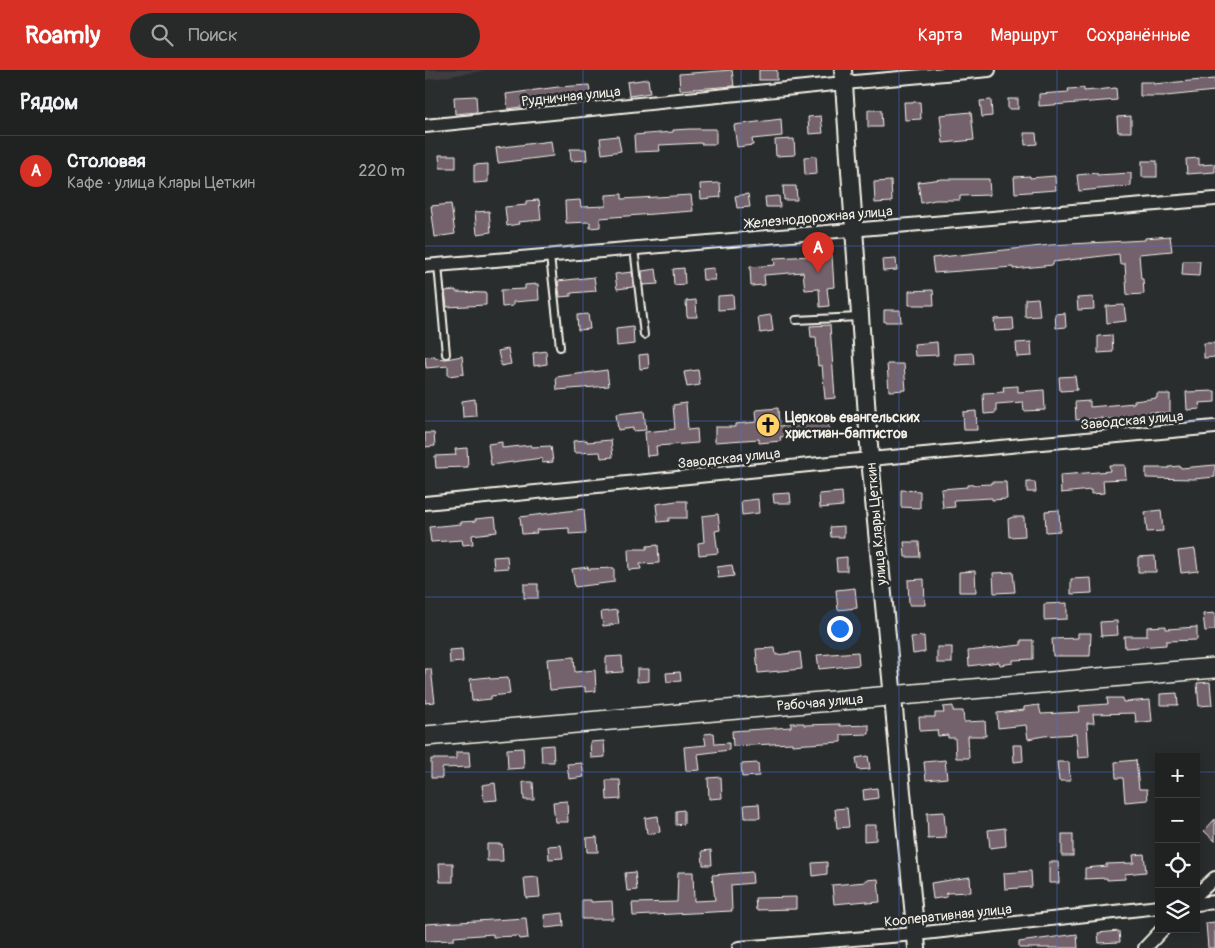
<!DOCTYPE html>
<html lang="ru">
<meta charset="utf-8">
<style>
:root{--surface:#202222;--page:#282a2a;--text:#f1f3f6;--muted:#a2a4a5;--line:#3d3f40;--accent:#d93025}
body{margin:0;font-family:Pangolin,sans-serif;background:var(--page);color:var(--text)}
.controls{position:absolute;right:15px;bottom:15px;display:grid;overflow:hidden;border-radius:0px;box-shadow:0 2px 12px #0003}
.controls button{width:45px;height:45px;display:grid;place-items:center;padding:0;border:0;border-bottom:1px solid var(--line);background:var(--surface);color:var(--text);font:25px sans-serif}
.you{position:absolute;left:414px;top:558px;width:18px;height:18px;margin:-12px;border:4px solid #fff;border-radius:50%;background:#1a73e8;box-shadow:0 0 0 8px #1a73e833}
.badge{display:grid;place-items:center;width:32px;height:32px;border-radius:50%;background:var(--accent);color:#fff;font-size:16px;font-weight:700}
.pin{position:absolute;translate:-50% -41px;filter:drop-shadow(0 1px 2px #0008)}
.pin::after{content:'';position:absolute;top:26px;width:18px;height:15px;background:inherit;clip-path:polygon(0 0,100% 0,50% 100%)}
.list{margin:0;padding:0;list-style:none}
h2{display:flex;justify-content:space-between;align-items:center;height:65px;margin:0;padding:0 20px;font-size:21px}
h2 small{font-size:16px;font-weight:400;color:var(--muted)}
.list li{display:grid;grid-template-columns:32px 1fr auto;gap:15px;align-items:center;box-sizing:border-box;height:70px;padding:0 20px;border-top:1px solid var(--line)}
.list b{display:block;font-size:19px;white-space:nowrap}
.list p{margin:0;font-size:16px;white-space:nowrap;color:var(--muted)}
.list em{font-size:16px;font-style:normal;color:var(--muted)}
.icon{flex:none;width:28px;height:28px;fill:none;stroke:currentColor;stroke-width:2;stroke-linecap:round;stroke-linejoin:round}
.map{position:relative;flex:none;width:790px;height:878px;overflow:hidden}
header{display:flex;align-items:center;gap:30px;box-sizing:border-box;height:70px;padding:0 25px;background:var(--accent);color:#fff}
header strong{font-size:24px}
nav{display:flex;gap:28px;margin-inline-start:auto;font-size:18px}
.search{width:350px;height:45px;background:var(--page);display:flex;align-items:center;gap:12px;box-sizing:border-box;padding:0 18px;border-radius:28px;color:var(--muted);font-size:19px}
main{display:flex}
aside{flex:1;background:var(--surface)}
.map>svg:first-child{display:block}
.built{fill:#403d41}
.building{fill:#73626c;stroke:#f4f1e8}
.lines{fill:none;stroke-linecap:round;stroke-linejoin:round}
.service-casing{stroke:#f4f1e8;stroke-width:10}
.minor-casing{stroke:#f4f1e8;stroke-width:16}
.tertiary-casing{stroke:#f4f1e8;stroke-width:20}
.secondary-casing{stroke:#f4f1e8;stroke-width:22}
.service{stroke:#2a2d2e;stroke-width:6}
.minor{stroke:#2a2d2e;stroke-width:12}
.tertiary{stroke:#2a2d2e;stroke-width:16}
.secondary{stroke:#2a2d2e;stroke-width:19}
.grid{fill:none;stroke:#486fdb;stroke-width:1;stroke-opacity:0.55}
.labels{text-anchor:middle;stroke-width:5;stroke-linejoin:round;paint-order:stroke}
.street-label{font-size:14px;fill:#f4f1e8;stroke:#2a2d2e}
.poi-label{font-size:14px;font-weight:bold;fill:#f4f1e8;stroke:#2a2d2e;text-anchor:start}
</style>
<header>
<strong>Roamly</strong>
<div class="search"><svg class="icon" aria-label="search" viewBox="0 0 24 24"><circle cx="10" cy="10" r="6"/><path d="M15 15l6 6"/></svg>Поиск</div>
<nav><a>Карта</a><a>Маршрут</a><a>Сохранённые</a></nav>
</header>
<main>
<aside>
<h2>Рядом<small></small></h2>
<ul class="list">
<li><span class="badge">A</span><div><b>Столовая</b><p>Кафе · улица Клары Цеткин</p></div><em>220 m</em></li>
</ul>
</aside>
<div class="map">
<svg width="790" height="878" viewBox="0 0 790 878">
<rect width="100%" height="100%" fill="#2a2d2e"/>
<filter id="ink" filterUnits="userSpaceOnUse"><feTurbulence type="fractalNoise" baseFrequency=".02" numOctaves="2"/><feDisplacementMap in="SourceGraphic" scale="10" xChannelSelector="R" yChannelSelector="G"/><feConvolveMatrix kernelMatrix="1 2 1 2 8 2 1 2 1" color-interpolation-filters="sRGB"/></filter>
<g filter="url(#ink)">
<path class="built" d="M0,0H62L0,10Z"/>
<g class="building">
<path d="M307,0L309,16L255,20L254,4Z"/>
<rect x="334" y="0" width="18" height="10"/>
<path d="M223,9L225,23L204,26L202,12Z"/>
<path d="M790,9V21L741,26H715V12H728V14Z"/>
<path d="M164,15L166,29L148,30L147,29L83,39L81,24L133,17Z"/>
<path d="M659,18V21L691,18L692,30L614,36V24L644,22L643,19Z"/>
<path d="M51,26L52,42L30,44L29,27Z"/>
<rect x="583" y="29" width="10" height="10"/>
<path d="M566,30L567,46L557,47L555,31Z"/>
<path d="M479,32H495L496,49L480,50Z"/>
<path d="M443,40H456L457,57H443Z"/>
<path d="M546,42L549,70L518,73L515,45Z"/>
<path d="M396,46L398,63L384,64L383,47Z"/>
<path d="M706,46V62H693L692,47Z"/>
<path d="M356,49L357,66L327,69L328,75L312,77L309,55Z"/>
<path d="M264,59H291V74H276V73L234,75L235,81L210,82L209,65L248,62V60Z"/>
<path d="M599,63H611L612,74L600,75Z"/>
<path d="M193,66L196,81L177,84L175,68Z"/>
<path d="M369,69L370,85L351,86L350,70Z"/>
<path d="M126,71L128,86L73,93L71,78Z"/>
<path d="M145,79H161L162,90L146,91Z"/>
<path d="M14,85H31V98H15Z"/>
<path d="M391,86L392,104L380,105L379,87Z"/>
<path d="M774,88V95L790,94V102L762,104L761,89Z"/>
<rect x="717" y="91" width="15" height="16"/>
<path d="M63,94V112L49,113V95Z"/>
<path d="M672,103V105L706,103V116L654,121L652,105Z"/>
<path d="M605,106V108L630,106L631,120L590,123L589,107Z"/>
<path d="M517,109H564L565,125L535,126V130H510L496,133L493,112Z"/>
<path d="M466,111L467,132L450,133L449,112Z"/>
<path d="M295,113L296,127L276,129L275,114Z"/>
<path d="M358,116H371L372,130H359Z"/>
<path d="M197,124V129L266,125L268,141L175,148V157L165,158V152L141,153L140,131L155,130L156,137L181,136V125Z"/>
<path d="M323,124L325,137L312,138L310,126Z"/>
<path d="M354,126L355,137H341L340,127Z"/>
<path d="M114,130L116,150L93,152L94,154L82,156L80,137L101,135V131Z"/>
<path d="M26,134L30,164L10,167L6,136Z"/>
<path d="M64,141L66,162L52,164L50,142Z"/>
<path d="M745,166L747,181L714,184L716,209H718L719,224L702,225L700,194H695L694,184L628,192V195L588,199V197L509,203L507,188L626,175L720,170V168Z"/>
<path d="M407,185L409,217L402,218L404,236L395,237L394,219L380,220L378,202L339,205L340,215L326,216L325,197L350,195L349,188Z"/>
<path d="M471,189L472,200L458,201L457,190Z"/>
<path d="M758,191H775L774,206L757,205Z"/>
<path d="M259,198L260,214L249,215L248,199Z"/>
<path d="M289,198L290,210H278L277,199Z"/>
<path d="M231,199L233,214L218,215L217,201Z"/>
<path d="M207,202L208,217L192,219L190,204Z"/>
<path d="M169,207L171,221L146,223V226L135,227L133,211Z"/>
<path d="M113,214L114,230L88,232V236L77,237L76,220L100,219V215Z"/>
<path d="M31,220V222L61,223V235L22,237L20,221Z"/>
<path d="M508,220L509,235H484V221Z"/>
<path d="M308,225L309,239L293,240V226Z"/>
<path d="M668,227L669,239L653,240L652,228Z"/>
<path d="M613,228L615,246L600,247V229Z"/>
<path d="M271,230L272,247H262L261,231Z"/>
<path d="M699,235L701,251L682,253L681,236Z"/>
<path d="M459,240H475L476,252H459Z"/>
<path d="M640,243L641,257L631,258L630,244Z"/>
<path d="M163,244L165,259L153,260L152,245Z"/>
<path d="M346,245L348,261L335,263L333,247Z"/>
<path d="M588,248L589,260L570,261L569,249Z"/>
<path d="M405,255L410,328L400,329L397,295L393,296L391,267H386L385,256Z"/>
<path d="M208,256L209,274L192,276L191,258Z"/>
<path d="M687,265L688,282L673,283V266Z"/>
<path d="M512,272L513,285L490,286L489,274Z"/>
<path d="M606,272L607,286L592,287L591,273Z"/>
<path d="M779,273H790V287L779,288Z"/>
<path d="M83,279L86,294L76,296L73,281Z"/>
<path d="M121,281L122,294L109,296L108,283Z"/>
<path d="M548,283L549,294L530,295V284Z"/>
<path d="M223,284L224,298L215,299L214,285Z"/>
<path d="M10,286V288L21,289L37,286L39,304L23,306V296L1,298L0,287Z"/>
<path d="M462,294H479L481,320L464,321Z"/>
<path d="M182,300L184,316L132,320L131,307Z"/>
<path d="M273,300L275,315L262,317L259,302Z"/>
<path d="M650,306L652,320L635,321L634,307Z"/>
<path d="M593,316V322L619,320L620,340L599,341L598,332L571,334V343L559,344L558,323L579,322L578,317Z"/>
<path d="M790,321V332L774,333L775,339L762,340L761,322Z"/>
<path d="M732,324H745V343L723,342V345L677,350V348L651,350L650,332L665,331V337L709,333V331L732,328Z"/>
<path d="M50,329L51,346L38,347L37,331Z"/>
<path d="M261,333L263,360L272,359L273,373L231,376L232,385L222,386L220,362L250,359L248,335Z"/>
<path d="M353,338L354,356L403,351L405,367L394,369L393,363L355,367L356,371L334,373V369L290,372V357H310V354L332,352L331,340Z"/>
<path d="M219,341L221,360L208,361V358L193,360L191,344Z"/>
<path d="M551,341L552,360H539L538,342Z"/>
<path d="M0,363H9L10,376L0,377Z"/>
<path d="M162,370V372L186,370L188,387L176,388L175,382L149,383L148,371Z"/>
<path d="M77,372V378L106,375V377L126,376L128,392L117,393V388L66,395L63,374Z"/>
<path d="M42,378L43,397L11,398L10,386L31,385L30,379Z"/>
<path d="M684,395H700L701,409L678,410L679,423L666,424V420L636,423L635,405L685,401Z"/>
<path d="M790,395V407L769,409L721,408V398H744V397L755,396L756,398Z"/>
<path d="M566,412H581L582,429L567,430V428L529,430L530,437L518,438L516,419L542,417V415L566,414Z"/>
<path d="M602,412H610L611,422H602Z"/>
<path d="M476,420L495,421V438L476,437Z"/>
<path d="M417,422L418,436L395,438L394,424Z"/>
<path d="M365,423L366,433H349L348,424Z"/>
<path d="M333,429L334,443L317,445L316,431Z"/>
<path d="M251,431H262V448H244V451L233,452L231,434Z"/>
<path d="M159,439L161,463L144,464V458L111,460L112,463L97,464L95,447Z"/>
<path d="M634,440L635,461L621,462L620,441Z"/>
<path d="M736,440L738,461L722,462L720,442Z"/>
<path d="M293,444L295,460L290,461L293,483L274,485L273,473L279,472L277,446Z"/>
<path d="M70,447L72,462L47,465L48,474L38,475L37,470L6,472L4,457L36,454V452L51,451L50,449Z"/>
<path d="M588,447H599L600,466L584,467L583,449Z"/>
<path d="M419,456V467H406L405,457Z"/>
<path d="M479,472H494L495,487H480Z"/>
<path d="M233,475L234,493L215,494L216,499L204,500L203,479H222V476Z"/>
<path d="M770,479L773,501L756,503L753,481Z"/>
<path d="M82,486L83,498L69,499L68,487Z"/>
<path d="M730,486L731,502H713V487Z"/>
<path d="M422,487V501H412L411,488Z"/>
<path d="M307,495L309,506L293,508L292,497Z"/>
<path d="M163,497V499L189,498V512L150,517L147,499Z"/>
<path d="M550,501L551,522H534V502Z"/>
<path d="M588,502L590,522L569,523L568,503Z"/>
<path d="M666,508L667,523L646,524V509Z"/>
<path d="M499,509L500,535H484L483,510Z"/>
<rect x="99" y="514" width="14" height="14"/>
<path d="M430,518L432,538L413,540L411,520Z"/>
<path d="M642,533V549L619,550V534Z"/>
<path d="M192,540L194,554L178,556L176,542Z"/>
<path d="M790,543V560L780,561L778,544Z"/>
<path d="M692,551L693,565L676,566L675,552Z"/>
<path d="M741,556V559L772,557V570L741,571V575L700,578L699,566H722V557Z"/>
<path d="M653,563H666L665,586H628L627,569L653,568Z"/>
<path d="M499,566L500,582L488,584L486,567Z"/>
<path d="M596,570H608V589L588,590V593L575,595L574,592L544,596L543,581L596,575Z"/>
<rect x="512" y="577" width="15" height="16"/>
<path d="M350,578L351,585L375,582L377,599L333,603L331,579Z"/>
<path d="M37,579L38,592L25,593L24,580Z"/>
<path d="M433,582L434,595L394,599L392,585Z"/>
<path d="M197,586L198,602L181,603V587Z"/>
<path d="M149,587L150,602L170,600L171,621L160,622V617L125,620L122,589Z"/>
<path d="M0,599H6L10,632L0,633Z"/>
<path d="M212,599H224V611L212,612Z"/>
<path d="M255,602L256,611L242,612L241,603Z"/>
<path d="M64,607L65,609L83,608L85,624L66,626V629L47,631L45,609Z"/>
<path d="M785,612L787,635L774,636L772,613Z"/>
<path d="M752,623L753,635H735V624Z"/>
<path d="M682,628H698V632L725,630L727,651L711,653L710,643L668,644L669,653H662L664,687L653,688L651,664L619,666L603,669L601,655L573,658L572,643L599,640V637L614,635L616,644L655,642L654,636L683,634Z"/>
<path d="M528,636V641H538L539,652L560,651L561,666H543L544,688H531L530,668H523V665L513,666L512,660L495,661L494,647H510V643H519L518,637Z"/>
<path d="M366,653H379V655L415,654V656L444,655V664L416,665V672L367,675V673L308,676L307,661L366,657Z"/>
<path d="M289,663L290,674L304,673V680L273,684L275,700L261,701L259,677L281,675L279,664Z"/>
<path d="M179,671L180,687L166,688L165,672Z"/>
<path d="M128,675L129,692H117L116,676Z"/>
<path d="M588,675H597L598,691L589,692Z"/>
<path d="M98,678L99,698L83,699L82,679Z"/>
<path d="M31,682H44L45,697L17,698V708H6V689H31Z"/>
<path d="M443,686L445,699L433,700L431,688Z"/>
<path d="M520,690L522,708L501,710L499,692Z"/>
<path d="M711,690L714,719H722L723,730L700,732L698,708H691L690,692Z"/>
<path d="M632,692H644L645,711H634Z"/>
<path d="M157,693L159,707L144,709L142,694Z"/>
<path d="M333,693L334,706L317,707L316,694Z"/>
<path d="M296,707L297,728L284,729L283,708Z"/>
<path d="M181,710H195L196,729L182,730Z"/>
<path d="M98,712H108L109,730H99Z"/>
<path d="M70,713L72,730L59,731L57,715Z"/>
<path d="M452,718L453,728L439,730L438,720Z"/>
<path d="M142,731L143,752H130L128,732Z"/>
<path d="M334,734L335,748H320L319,735Z"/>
<path d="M422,738L424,757L412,758L410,739Z"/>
<path d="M259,740V754L251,755V741Z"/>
<path d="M519,742L521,768L503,769L502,743Z"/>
<path d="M233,746L235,762L222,764L220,748Z"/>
<path d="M790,749V771L779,761Z"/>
<path d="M439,755H451V770L439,771Z"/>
<path d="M580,758L581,776L565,778L563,760Z"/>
<rect x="637" y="764" width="11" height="22"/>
<path d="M172,767L173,782H162L161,768Z"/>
<path d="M62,774H77L78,791H62Z"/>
<path d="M136,775L138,788L124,789L123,776Z"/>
<path d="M286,780L287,795H278L277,781Z"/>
<path d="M719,784L721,802L700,804V809L682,810V808L660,809V798L682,796L681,794L709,793L708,785Z"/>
<path d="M402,792V804L388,806L387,793Z"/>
<path d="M624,792H633L634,813H624Z"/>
<path d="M14,793H28V812H15Z"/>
<path d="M606,801L607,817L580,819L579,803Z"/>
<path d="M210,802L212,820L202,821L200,803Z"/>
<path d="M253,802H268L269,831L290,830L287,805L327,802L328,813L306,815L307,841L208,846L207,833L252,832Z"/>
<path d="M113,807L115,827L101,828L99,808Z"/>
<path d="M545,807L546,822L521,823L522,827L508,829L506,813Z"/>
<path d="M453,809L455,832L442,833V831L409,834L407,815L440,812V810Z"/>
<path d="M371,827V839L331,840L330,828Z"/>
<path d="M157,830H166V832L187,831L188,849H157Z"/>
<path d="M138,843L139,856L120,858L119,845Z"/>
<path d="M101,848L103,868L94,869L93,866L68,867V864L29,867V870L0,871V854Z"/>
<path d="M790,852V878H783L781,853Z"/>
<path d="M694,861L695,872L674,873L673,863Z"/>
<path d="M652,864L653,878H594V872Z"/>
</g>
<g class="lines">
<g class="service-casing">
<g id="service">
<path d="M209,178L219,265"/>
<path d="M125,186L135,277"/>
<path d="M13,195L21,284"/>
<path d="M371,250L434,247"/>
</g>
</g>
<g class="minor-casing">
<g id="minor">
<path d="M0,56L419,13L564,0"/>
<path d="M0,196L790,129"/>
<path d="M0,433L445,389L790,357"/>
<path d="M771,825L790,808"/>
<path d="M771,834L790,832"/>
<path d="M314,878L491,864L734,837"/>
<path d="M720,878L738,859"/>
</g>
</g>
<g class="tertiary-casing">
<path id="tertiary" d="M418,0L445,389L492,878"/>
</g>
<g class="secondary-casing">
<path id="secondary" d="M0,666L790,598"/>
</g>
<use href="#service" class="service"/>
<use href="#minor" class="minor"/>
<use href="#tertiary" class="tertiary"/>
<use href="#secondary" class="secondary"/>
</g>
</g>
<path class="grid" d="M158,0V878M316,0V878M474,0V878M632,0V878M0,176H790M0,351H790M0,527H790M0,702H734M771,702H790"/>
<defs>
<g id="church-disc" transform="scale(1.25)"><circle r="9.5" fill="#ffd166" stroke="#2a2d2e"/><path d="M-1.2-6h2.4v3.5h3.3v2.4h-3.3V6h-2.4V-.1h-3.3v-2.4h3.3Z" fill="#111"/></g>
</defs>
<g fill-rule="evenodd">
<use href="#church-disc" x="343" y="355"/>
</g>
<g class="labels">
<g class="street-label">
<text transform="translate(146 26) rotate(-6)" y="5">Рудничная улица</text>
<text transform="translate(394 147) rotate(-5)" y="5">Железнодорожная улица</text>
<text transform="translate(707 350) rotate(-5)" y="5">Заводская улица</text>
<text transform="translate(304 388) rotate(-6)" y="5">Заводская улица</text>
<text transform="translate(451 454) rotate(-95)" y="5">улица Клары Цеткин</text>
<text transform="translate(395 632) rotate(-5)" y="5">Рабочая улица</text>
<text transform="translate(523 845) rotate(-6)" y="5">Кооперативная улица</text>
</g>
<g class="poi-label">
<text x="360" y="352">Церковь евангельских<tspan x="360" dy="16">христиан-баптистов</tspan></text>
</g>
</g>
</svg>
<div class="controls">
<button>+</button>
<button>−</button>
<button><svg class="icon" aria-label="locate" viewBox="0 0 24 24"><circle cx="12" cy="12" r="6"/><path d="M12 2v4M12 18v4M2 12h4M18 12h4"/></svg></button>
<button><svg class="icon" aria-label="layers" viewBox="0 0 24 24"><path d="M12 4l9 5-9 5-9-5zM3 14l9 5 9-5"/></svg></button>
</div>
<div class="you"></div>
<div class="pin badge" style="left:393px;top:203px">A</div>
</div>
</main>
